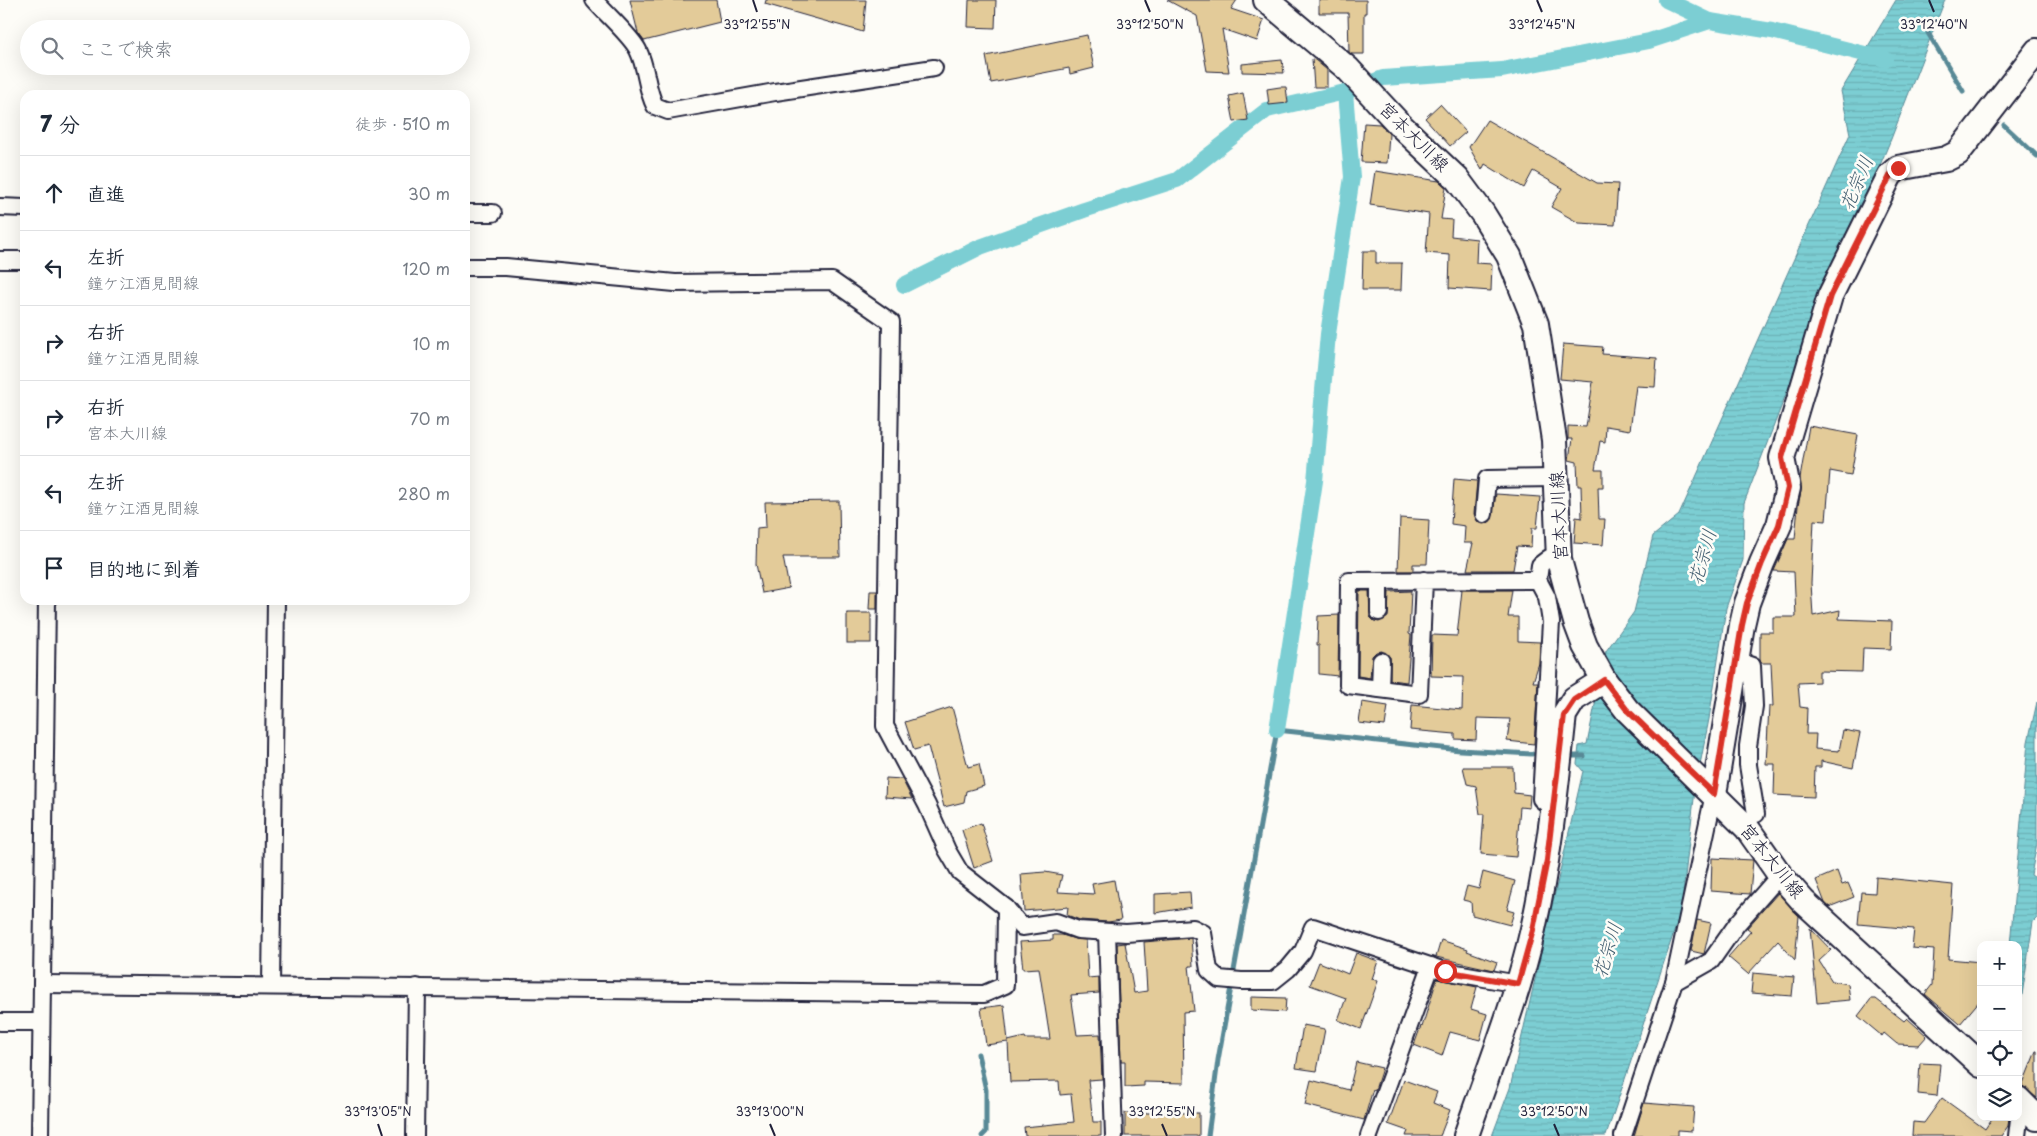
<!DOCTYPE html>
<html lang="ja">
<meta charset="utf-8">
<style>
:root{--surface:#fff;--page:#f2f2f3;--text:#1f2937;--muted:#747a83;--line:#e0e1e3}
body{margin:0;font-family:"Playpen Sans","Klee One",sans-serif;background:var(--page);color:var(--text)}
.controls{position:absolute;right:15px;bottom:15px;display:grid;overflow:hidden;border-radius:10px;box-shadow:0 5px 20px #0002}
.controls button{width:45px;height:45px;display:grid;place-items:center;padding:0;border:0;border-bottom:1px solid var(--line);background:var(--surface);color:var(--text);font:25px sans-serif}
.stop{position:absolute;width:15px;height:15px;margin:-11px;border:4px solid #d93025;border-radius:50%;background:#fff}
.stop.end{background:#d93025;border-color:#fff;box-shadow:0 1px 5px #0008}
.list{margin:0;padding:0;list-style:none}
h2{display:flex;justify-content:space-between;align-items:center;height:65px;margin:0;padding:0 20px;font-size:21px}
h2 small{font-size:16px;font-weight:400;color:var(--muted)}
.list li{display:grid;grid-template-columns:32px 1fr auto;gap:15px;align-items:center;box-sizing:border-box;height:75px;padding:0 20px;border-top:1px solid var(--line)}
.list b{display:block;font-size:19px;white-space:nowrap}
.list p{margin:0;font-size:16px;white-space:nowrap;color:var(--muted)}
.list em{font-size:16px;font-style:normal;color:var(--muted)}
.icon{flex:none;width:28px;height:28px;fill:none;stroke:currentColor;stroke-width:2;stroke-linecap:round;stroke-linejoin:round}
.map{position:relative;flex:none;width:2037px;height:1136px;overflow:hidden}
.search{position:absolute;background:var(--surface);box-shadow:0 5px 20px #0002;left:20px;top:20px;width:450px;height:55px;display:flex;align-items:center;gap:12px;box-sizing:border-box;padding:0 18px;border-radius:28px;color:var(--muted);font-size:19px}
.panel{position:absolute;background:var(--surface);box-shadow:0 5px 20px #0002;left:20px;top:90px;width:450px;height:515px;border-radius:15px}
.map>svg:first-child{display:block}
.water{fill:url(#water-rules);stroke:#588996}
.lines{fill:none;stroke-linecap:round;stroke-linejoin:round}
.stream{stroke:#588996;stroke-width:5}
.canal{stroke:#7cced3;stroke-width:16}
.building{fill:#e3cb99;stroke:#22223b}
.street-casing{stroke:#22223b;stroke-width:20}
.secondary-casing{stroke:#22223b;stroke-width:28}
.street{stroke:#fdfcf7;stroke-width:16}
.secondary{stroke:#fdfcf7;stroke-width:24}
.route{stroke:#d93025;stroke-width:6}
.ticks{fill:none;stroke:#22223b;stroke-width:2}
.labels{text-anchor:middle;stroke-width:5;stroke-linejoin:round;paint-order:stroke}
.street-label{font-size:18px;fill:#22223b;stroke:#fdfcf7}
.water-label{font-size:19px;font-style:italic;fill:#425e70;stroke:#fdfcf7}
.ticks-label{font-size:12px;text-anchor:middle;fill:#22223b;stroke:#fdfcf7;stroke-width:5;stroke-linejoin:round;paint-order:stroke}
</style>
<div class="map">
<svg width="2037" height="1136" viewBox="0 0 2037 1136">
<defs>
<pattern id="water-rules" width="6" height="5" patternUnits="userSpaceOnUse" patternTransform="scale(1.25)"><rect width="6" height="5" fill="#7cced3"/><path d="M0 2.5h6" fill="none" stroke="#6bb1b6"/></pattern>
</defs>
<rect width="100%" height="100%" fill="#fdfcf7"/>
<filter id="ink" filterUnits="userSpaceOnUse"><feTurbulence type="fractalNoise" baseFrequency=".02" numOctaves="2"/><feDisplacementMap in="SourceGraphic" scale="10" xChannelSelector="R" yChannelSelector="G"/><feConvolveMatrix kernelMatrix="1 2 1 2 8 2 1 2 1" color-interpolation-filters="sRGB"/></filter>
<g filter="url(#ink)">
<g class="water">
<path d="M1896,0H1945L1891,139L1811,329L1744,503L1743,560L1726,608L1709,719L1695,790L1681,911L1606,1136H1492L1510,1088L1583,771L1577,764L1579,746L1587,744L1606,651L1634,612L1653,536L1679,515L1850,134L1841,91Z"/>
<path d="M2037,702V843L2031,875L2037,879V918L2033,922L2019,1015L2018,945H2010L2028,742Z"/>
</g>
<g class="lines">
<g class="stream">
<path d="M1928,33L1963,91"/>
<path d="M2004,125L2037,156"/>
<path d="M1572,756H1584"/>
<path d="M978,1054L986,1090V1132L982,1136"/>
<path d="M1208,1136L1218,1060L1277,730L1460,750L1532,754"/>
</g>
<g class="canal">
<path d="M1666,0L1710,21"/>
<path d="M904,285L980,247L1084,210L1177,180L1267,110L1345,92L1383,78L1502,70L1649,41L1710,21L1772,31L1885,59"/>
<path d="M1277,730L1315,481L1328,334L1352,177L1345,92"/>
</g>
</g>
<g class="building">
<path d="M630,0H716L720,22L644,41L638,33Z"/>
<path d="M766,0H866L863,32L765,4Z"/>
<path d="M969,0H996L995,28L968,27Z"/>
<path d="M1167,0H1237L1231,9L1264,20L1257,41L1222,29L1229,72L1207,71L1197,16Z"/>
<path d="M1319,0H1366V13H1364V54H1351L1349,52L1348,13H1319Z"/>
<path d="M1087,35L1094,68L1070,74L1069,68L991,83L986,56Z"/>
<path d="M1312,59L1315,60L1327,70V87H1314Z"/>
<path d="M1282,60L1284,73L1242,72V64Z"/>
<path d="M1280,87H1286L1288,103L1269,105L1267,89Z"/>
<path d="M1243,93L1248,120L1234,122L1229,96Z"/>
<path d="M1440,104L1466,132L1450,146L1425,118Z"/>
<path d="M1487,120L1597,183L1618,184L1615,225L1579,223L1551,207L1562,188L1533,171L1524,188L1485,164L1482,170L1469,147Z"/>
<path d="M1364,123L1380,124L1389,134L1387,163L1361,162Z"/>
<path d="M1375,171L1439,181L1446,187L1441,219L1452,220L1451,236L1477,239L1476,263L1492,264L1491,291L1449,288L1450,255L1426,253L1429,214L1370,205Z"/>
<path d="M1363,251H1376V263H1402L1401,290H1362Z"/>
<path d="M1563,344L1603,347L1602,354L1657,358L1655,387L1636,386L1630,430L1606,426L1605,442L1600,441L1595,470H1603V487H1598L1599,519H1605L1603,545L1574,543L1576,517L1582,518L1581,486H1578L1577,462L1569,460L1572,439H1568V426L1586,427L1593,382L1560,379Z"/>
<path d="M1809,426L1858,435L1851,475L1830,471L1826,521L1814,520L1811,583L1813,616L1840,610L1839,619L1892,621L1891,649L1863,648L1862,672L1819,671V682L1798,683L1800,707L1807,708L1806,734H1816L1815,749L1839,751L1843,730L1860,733L1853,768L1821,761V767H1815L1814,797L1774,795L1775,764H1766L1769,706H1773L1771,663H1761L1760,660V632H1773V617H1796L1794,572L1774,571L1788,539H1795L1798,506L1801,491L1800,478Z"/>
<path d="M1454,479L1477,481L1474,514L1478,522L1483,524L1488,523L1492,519L1496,494L1540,497L1537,528H1532L1531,547L1517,546L1513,570H1467L1473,543H1464L1465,526L1451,524Z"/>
<path d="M839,501L840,557H783L789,588L762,593L756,564L757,528L766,527L765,502Z"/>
<path d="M1400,518L1429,520L1427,564H1413V571H1398Z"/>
<path d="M1462,590H1512L1508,617H1518V641L1540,642L1539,663L1533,682H1538L1534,744L1507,741L1510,719L1477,718L1476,740L1455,739V734L1410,730L1412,705L1462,710L1463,677L1431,676L1432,635L1457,636Z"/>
<path d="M870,591H877V609H869Z"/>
<path d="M1359,591H1369L1370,617L1374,621L1379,622L1388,617L1389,592L1411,591L1409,634L1411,635L1407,682L1390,680V657L1382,651L1376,652L1372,656L1370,678L1358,676Z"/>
<rect x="847" y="613" width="24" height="30"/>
<path d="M1339,615L1338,676L1319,674V645H1317L1318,616Z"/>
<path d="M1362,702L1388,706L1385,726L1359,723Z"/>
<path d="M952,707L968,767L979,764L984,786L966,791L964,802L944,807L928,746L914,750L905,722Z"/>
<path d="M1463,767H1513L1514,793L1530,795L1529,808L1520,807L1516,857L1481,854L1484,814H1480L1476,786L1467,784Z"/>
<path d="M886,778L902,779L912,799L885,797Z"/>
<path d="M981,823L993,861L974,868L962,830Z"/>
<path d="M1712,858L1753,860L1750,894L1711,891Z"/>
<path d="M1837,871L1842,885L1848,883L1854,897L1829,907L1825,903L1816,880Z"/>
<path d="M1045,872L1062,875L1058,892L1094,894L1092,884L1114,880L1121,920L1108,922L1080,920L1067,915L1068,907L1024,911L1021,874Z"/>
<path d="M1483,872L1515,881L1507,910L1514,912L1510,925L1472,915L1471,902L1463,900L1467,886L1479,889Z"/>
<path d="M1876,877L1953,885L1948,959L1981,962V999L1960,1024L1925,994L1932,985L1934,950L1912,948L1914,929L1858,924L1861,892L1875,893Z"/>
<path d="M1190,892L1191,907L1155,913V894Z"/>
<path d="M1778,893L1799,916L1795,960L1778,941L1748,974L1728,957L1751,931L1747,928Z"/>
<path d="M1697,920L1711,923L1704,954L1691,951Z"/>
<path d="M1810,928L1831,950L1819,961L1832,981L1848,984L1850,1000L1817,1003Z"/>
<path d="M1053,935H1062L1075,939L1086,940L1088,978L1099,977V993L1071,995L1077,1035L1100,1034L1102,1079L1088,1080L1093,1122H1101V1136H1025L1024,1127L1074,1122L1071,1094L1060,1095L1059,1081L1010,1082L1008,1042L986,1045L981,1008L1004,1005L1008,1041L1025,1037L1026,1039H1050L1039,968L1023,969L1020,942L1053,940Z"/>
<path d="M1191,938L1193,966H1189L1194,1011L1183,1012L1184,1083L1144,1082V1086L1125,1087V1061H1121L1117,944L1125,943L1134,993L1147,991L1144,942Z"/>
<path d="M1441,940L1468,949L1467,951L1497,962L1494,970L1436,957Z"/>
<path d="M1356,953L1378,961L1372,979L1378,981L1361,1029L1338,1020L1346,998L1310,985L1319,962L1348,974Z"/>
<path d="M1753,973L1794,977L1792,996L1751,993Z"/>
<path d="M1437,979L1477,987L1471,1009L1487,1014L1480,1040L1450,1032L1442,1056L1414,1045L1421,1026L1422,1027Z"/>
<path d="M1251,997L1286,998L1285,1012L1251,1010Z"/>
<path d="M1871,999H1876L1904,1021L1907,1018L1927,1036L1919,1045L1897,1044L1884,1033L1882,1036L1858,1016Z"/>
<path d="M1303,1025L1325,1029L1317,1071L1296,1068Z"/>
<path d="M2036,1051H2037V1098L2022,1086Z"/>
<path d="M1356,1062L1382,1068L1375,1090L1373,1089L1364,1120L1305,1105L1311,1080L1349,1090Z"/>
<path d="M1920,1063L1940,1064L1937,1096L1918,1094Z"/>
<path d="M1404,1080L1437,1092L1433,1103L1450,1110L1440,1136H1406L1408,1131L1388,1124Z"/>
<path d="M1942,1098L1985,1129L1993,1117H2009L2008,1126L2001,1136H1912L1913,1122L1924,1123Z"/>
<path d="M1644,1103L1694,1107L1692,1131L1678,1130V1136H1634Z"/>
<rect x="1125" y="1113" width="74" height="23"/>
</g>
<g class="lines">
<g class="street-casing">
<g id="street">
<path d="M594,0C606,14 631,36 638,50C647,68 646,89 655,106L668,111L775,92L934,68"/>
<path d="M0,207L25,208"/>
<path d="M465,213H493"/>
<path d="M0,260H25"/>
<path d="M465,267H506L675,283L832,281L891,322L885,726L927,805L947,850L960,872L1006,908L1022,927L1056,922L1078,930L1126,933L1193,928L1203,933L1209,970L1219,979L1241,981H1273L1288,969L1303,951L1313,927L1445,971L1518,984"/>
<path d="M1484,514L1487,479L1557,478"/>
<path d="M1424,580L1419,694L1348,685L1349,581L1538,580"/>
<path d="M1379,612V581"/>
<path d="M1735,660L1752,666L1754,706L1748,746V765L1756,814"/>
<path d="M1380,689L1381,661"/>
<path d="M1554,810L1541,799L1551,622L1547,597L1538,580L1540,565L1549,558L1559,560"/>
<path d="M1107,932L1114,1136"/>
<path d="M1674,982L1714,794"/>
<path d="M42,984L984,994L1005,985L1006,908"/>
<path d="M271,985L276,600"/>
<path d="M0,1022H41"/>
<path d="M40,1136L47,600"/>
<path d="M415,1136L417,987"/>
<path d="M1369,1136L1431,966"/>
<path d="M1623,1136L1674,982L1711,961L1737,924L1780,875"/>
<path d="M2017,1136L2021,1102"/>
</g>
</g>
<g class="secondary-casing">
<g id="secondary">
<path d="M1266,0L1348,69L1399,124L1457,179L1483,214L1509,256L1536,324L1554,440L1559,560L1576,622L1585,646L1604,680L1627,710L1747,828L1780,875L1803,901L1981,1065"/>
<path d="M1714,794L1742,625L1747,603L1762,563L1779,525L1788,488L1782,458L1830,296L1890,175L1898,168L1946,159L1958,153L2037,51"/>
<path d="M2018,1099L2037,1118"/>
<path d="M1466,1136C1489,1068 1517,1000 1533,929C1549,859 1556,787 1564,715L1574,699L1604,680"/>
</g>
</g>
<use href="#street" class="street"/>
<use href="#secondary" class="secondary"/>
</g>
</g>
<g class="lines" filter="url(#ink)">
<path class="route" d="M1445,971L1518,984L1533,930L1547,860L1564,715L1574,700L1604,680L1627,710L1714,794L1742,625L1747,603L1762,563L1779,525L1788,488L1782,458L1830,296L1890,176L1898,168"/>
</g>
<path class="ticks" d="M753,0L757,12M1145,0L1150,12M1537,0L1542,12M1929,0L1934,12M378,1124L382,1136M770,1124L775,1136M1162,1124L1167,1136M1554,1124L1559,1136"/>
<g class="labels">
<g class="street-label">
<text transform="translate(1414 137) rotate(45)" y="6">宮本大川線</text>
<text transform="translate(1559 516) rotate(-93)" y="6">宮本大川線</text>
<text transform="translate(1772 861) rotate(51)" y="6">宮本大川線</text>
</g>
<g class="water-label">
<text transform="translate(1856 183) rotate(-67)" y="7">花宗川</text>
<text transform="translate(1702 557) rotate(-74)" y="7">花宗川</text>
<text transform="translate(1607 950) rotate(-73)" y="7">花宗川</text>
</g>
</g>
<g class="ticks-label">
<text x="757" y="29">33°12'55"N</text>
<text x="1542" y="29">33°12'45"N</text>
<text x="1150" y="29">33°12'50"N</text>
<text x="1934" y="29">33°12'40"N</text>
<text x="378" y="1116">33°13'05"N</text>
<text x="770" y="1116">33°13'00"N</text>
<text x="1162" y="1116">33°12'55"N</text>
<text x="1554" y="1116">33°12'50"N</text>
</g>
</svg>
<div class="controls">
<button>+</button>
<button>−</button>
<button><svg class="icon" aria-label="locate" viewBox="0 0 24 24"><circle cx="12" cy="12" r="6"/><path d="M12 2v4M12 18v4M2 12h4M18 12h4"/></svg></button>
<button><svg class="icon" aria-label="layers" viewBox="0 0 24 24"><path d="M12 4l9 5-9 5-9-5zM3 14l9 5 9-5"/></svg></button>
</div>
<div class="stop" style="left:1445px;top:971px"></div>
<div class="stop end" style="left:1898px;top:168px"></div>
<div class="search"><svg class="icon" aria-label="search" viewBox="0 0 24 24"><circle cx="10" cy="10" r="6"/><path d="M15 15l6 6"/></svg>ここで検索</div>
<section class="panel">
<h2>7 分<small>徒歩 · 510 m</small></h2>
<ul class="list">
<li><svg class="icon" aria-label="ahead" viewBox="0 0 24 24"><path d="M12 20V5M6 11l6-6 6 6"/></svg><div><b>直進</b></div><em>30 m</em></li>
<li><svg class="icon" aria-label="left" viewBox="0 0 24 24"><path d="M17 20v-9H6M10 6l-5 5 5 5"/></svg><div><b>左折</b><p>鐘ケ江酒見間線</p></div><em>120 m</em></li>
<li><svg class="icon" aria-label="right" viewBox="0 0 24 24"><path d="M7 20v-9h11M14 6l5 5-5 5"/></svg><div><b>右折</b><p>鐘ケ江酒見間線</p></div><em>10 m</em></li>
<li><svg class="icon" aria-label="right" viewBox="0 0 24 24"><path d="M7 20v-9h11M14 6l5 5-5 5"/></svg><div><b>右折</b><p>宮本大川線</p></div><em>70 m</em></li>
<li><svg class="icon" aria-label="left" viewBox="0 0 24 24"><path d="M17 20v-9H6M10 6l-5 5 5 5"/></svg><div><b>左折</b><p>鐘ケ江酒見間線</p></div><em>280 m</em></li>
<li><svg class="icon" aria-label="arrive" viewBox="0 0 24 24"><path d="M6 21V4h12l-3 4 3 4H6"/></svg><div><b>目的地に到着</b></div></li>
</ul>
</section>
</div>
